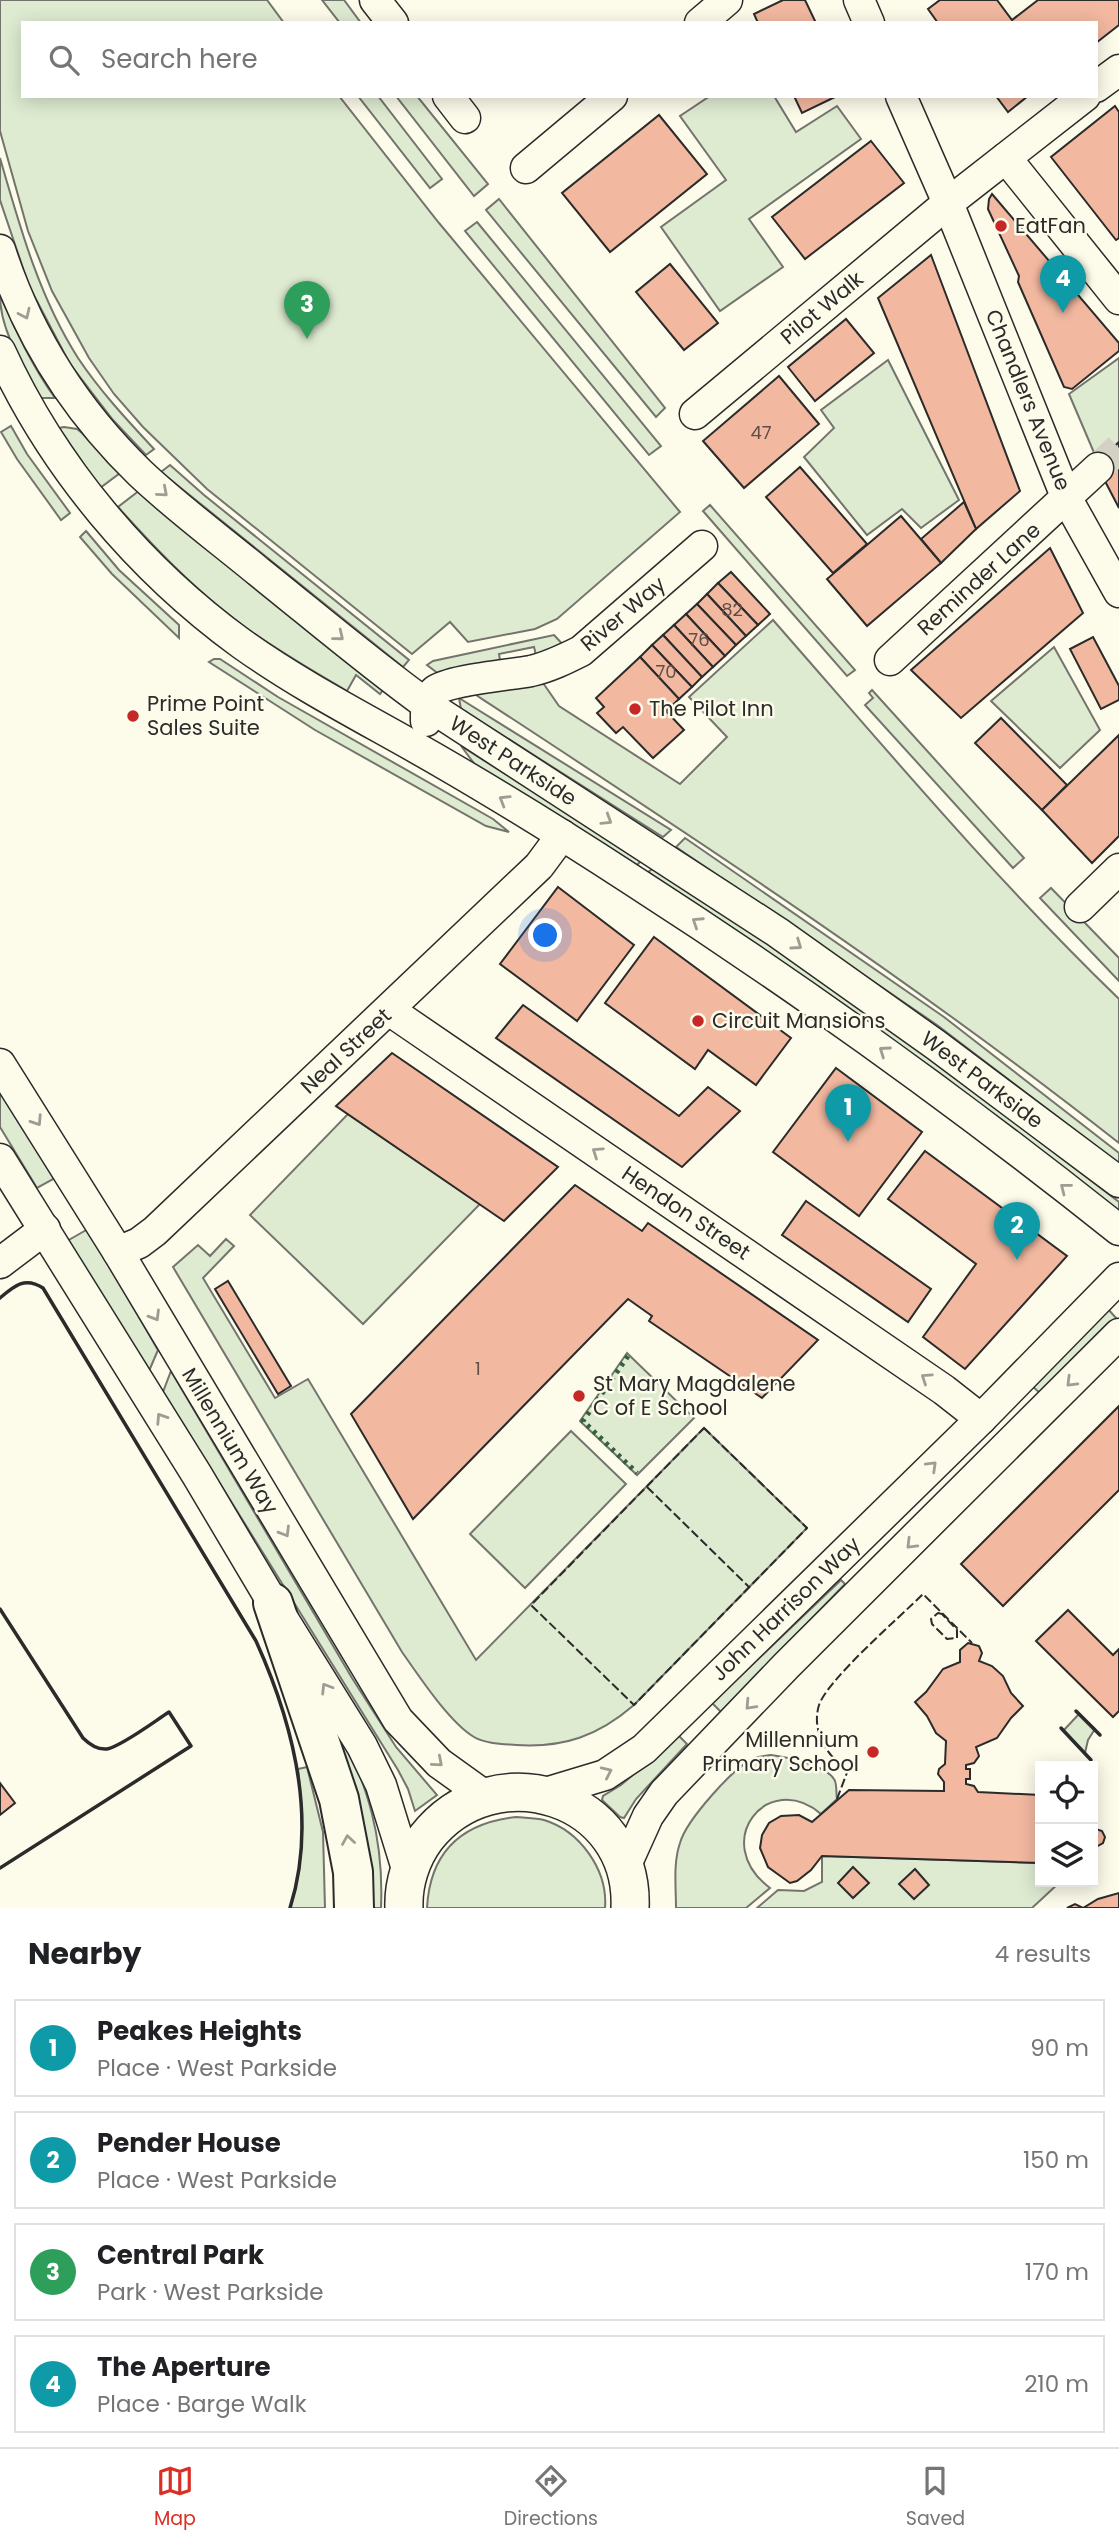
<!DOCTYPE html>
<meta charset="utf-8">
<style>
:root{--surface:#fff;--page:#f2f2f2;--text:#202124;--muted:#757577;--line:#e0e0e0;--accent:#d93025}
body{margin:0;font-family:Poppins,sans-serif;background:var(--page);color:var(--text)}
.controls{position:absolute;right:21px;bottom:21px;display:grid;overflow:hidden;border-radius:0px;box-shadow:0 4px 18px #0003}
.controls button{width:63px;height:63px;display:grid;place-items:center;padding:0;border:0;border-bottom:2px solid var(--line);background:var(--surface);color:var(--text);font:35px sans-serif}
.you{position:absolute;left:546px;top:936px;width:24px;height:24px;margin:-18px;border:5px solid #fff;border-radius:50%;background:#1a73e8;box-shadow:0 0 0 10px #1a73e833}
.badge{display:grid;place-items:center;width:46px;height:46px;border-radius:50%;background:var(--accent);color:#fff;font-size:23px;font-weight:700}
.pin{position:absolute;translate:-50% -58px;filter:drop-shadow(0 2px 4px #0008)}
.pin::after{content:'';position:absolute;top:37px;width:24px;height:21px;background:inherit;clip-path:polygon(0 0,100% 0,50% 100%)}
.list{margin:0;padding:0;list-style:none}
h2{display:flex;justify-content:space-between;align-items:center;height:91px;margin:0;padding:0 28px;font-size:30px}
h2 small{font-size:23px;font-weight:400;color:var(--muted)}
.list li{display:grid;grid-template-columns:46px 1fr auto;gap:21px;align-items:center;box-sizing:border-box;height:98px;margin:0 14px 14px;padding:0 14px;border:2px solid var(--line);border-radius:0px}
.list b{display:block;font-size:26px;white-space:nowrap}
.list p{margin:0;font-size:23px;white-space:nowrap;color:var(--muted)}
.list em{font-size:23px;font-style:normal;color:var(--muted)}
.icon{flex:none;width:38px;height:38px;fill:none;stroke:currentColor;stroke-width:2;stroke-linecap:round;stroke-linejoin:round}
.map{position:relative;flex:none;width:1119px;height:1908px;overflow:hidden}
.search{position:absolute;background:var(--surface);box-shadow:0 4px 18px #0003;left:21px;right:21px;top:21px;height:77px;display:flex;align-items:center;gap:18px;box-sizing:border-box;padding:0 24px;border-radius:0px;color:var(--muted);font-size:26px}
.sheet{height:539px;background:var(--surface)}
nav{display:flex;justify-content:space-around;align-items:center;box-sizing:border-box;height:98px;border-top:2px solid var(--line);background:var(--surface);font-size:19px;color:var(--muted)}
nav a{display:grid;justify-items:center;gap:4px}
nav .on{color:var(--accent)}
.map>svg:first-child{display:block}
.green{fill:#deebd1;stroke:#74746e;stroke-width:2}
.building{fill:#f2b8a0;stroke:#2b2b2b;stroke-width:2}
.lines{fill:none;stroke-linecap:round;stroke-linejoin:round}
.minor-tunnel{stroke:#d3d1c4;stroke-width:30;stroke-dasharray:30 15;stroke-linecap:butt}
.minor-casing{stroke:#2b2b2b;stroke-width:33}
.major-casing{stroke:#2b2b2b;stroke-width:40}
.highway-casing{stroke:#2b2b2b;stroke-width:42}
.minor{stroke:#fdfbea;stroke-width:30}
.major{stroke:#fdfbea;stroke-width:37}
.highway{stroke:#fdfbea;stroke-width:38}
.hedge{stroke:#34623c;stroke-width:5;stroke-dasharray:3.5 5;stroke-linecap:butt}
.fence{stroke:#2b2b2b;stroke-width:2;stroke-dasharray:9 3.5;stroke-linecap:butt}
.wall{stroke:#2b2b2b;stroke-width:3.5}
.oneway{stroke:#9e9d94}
.poi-dot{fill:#c62828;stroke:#fdfbea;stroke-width:2.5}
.labels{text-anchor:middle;stroke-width:5;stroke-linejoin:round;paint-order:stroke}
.number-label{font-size:18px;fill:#5d4e48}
.poi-label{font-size:21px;fill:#2b2b2b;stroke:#fdfbea;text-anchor:start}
.street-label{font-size:21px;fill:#2b2b2b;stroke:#fdfbea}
</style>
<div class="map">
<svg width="1119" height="1908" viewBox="0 0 1119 1908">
<rect width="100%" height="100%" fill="#fdfbea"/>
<g class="green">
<path d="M0,0H267L284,23H23V96H339L439,223L680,512L557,619L535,629L468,642L450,622L412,654L207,489L143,427L114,394L89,358L52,291L28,231L0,131Z"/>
<path d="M322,0H344L361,23H340Z"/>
<path d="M358,96H378L442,179L430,188Z"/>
<path d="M396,96H417L488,184L474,196Z"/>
<path d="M710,96H774L796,132L837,106L861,139L749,219L783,267L720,311L661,227L726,180L680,116Z"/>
<path d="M0,158C20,227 39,297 78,358C100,391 127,420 154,449L146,455L113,420L70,364L29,286L0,200Z"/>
<path d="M499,199L665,408L656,417L486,210Z"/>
<path d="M477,222L661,446L649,455L465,231Z"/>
<path d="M0,295C16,331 32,366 55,398H41C24,366 0,332 0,295Z"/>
<path d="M1119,358V443L1098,462L1069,394Z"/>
<path d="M888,360L959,500L921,528L902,509L867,535L804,457L834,428L821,410Z"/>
<path d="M11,426L27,454L70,513L61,520L17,459L1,432Z"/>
<path d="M64,427L77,429L82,433L120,473L100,488L59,428Z"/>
<path d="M170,465L204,495L409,660L403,667L161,472Z"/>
<path d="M140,490L383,690L380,694L356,675L347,691C310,669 273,648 238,622C194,589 155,548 118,507Z"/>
<path d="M710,505L855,670L847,676L703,511Z"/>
<path d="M86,531L119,570L179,625V638L112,574L80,537Z"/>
<path d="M773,620C886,749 996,880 1119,999V1143C912,980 693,837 473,693L541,680L559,706L680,784L727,737L689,697Z"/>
<path d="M554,635L567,649L537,659L534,647L499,654L501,667L444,678L427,665L433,661Z"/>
<path d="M1054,647L1100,730L1060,768L991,701Z"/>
<path d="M214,659H220L278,697L493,819L509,832L486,826L315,730L209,662Z"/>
<path d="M872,690L1024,858L1013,868L865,705L873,698L869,693Z"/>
<path d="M459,698L671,830L663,837L461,709Z"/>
<path d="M461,746L642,860L637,865L476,766Z"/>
<path d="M685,838L944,1017L1119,1153V1164L937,1025L676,847Z"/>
<path d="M654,868L766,942L928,1056L1119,1202V1213L923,1062L761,947L648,872Z"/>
<path d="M1051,888L1119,958V981L1040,898Z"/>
<path d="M0,1089L57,1177L37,1188L0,1127Z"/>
<path d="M348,1114L480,1204L363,1324L250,1215Z"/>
<path d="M88,1229L158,1350L149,1371L67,1241Z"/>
<path d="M226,1239L234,1246L203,1278L275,1398L308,1379L476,1660L704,1428L807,1528L634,1705C598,1736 564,1748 516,1745C503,1744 486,1744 474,1737C449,1722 419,1676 402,1652L173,1267L198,1245L210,1256Z"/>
<path d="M1107,1308L1117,1319L1042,1395L1030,1384Z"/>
<path d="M627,1353L694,1418L637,1475L580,1421Z"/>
<path d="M171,1371L352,1678L396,1747L437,1795L415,1811L408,1789L398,1770L163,1392Z"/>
<path d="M571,1431L626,1484L525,1588L470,1534Z"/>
<path d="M841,1580L845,1584L721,1712L712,1703Z"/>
<path d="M1079,1714L1095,1729L1088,1740L1085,1753L1063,1731Z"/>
<path d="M338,1725C368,1787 384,1838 381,1908H365L328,1730Z"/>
<path d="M679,1736L687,1744L636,1799L624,1818L620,1817L602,1800L603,1796L621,1785Z"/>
<path d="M771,1755C786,1757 828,1765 835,1781C837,1786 836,1794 837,1799L821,1814C768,1769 709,1842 770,1888L746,1908H676C676,1887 673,1863 680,1843C686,1821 734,1766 755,1758C760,1756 766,1756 771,1755Z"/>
<path d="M307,1767L323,1832L325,1908H290C305,1862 303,1816 298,1769Z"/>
<path d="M516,1817C525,1818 535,1818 544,1820C580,1831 608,1870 605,1908H427C430,1852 462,1823 516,1817Z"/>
<path d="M822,1856L1040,1863V1882H1060L1032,1908H757L778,1890L804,1891L822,1882Z"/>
</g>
<g class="building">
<path d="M783,0H805L816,23H758L754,14Z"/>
<path d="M940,0H997L1012,20L1038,0H1119V25L1096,43V23H938L928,9Z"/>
<path d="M794,96H837L802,113Z"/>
<path d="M996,96H1028L1008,112Z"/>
<path d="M1115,106L1119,112V238L1116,240L1051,157Z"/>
<path d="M659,115L707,174L610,252L562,193Z"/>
<path d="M871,141L904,183L805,259L772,217Z"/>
<path d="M992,194L1119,343V351L1072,389L1064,387L1018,282L1019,276L988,209L989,199Z"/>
<path d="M931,255L1020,491L976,529L878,298Z"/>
<path d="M670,264L718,323L684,350L636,292Z"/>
<path d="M846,319L874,353L815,401L788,367Z"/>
<path d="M779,376L819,424L744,488L703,441Z"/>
<path d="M1119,442V508L1096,464Z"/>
<path d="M800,467L867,544L833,573L766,497Z"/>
<path d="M964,502L976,529L941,563L921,539Z"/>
<path d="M901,516L941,563L867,626L827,579Z"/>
<path d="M1050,548L1083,613L961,718L911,670Z"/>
<path d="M731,572L770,614L758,625L718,583Z"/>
<path d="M718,583L758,625L746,636L707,594Z"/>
<path d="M707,594L746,636L736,645L697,604Z"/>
<path d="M697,604L736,645L725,656L686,614Z"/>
<path d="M686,614L725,656L713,667L674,625Z"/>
<path d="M674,625L713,667L702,677L663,635Z"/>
<path d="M663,635L702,677L692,687L652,645Z"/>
<path d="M1093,637L1119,686V700L1101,709L1070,649Z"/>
<path d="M652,645L692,687L679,699L640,657Z"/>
<path d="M640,657L679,699L666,711L684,730L653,758L623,727L616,733L597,713L604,707L596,698Z"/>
<path d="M1001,718L1067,785L1042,810L975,743Z"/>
<path d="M1119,735V836L1092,863L1042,810Z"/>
<path d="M558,887L634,945L577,1021L500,964Z"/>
<path d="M654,937L791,1038L756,1085L708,1050L695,1069L605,1003Z"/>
<path d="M523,1005L679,1116L708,1087L740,1111L682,1167L496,1038Z"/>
<path d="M392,1053L558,1167L504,1221L336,1106Z"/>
<path d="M836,1068L922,1132L859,1216L773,1152Z"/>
<path d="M925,1151L1067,1256L965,1369L923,1337L976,1264L888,1199Z"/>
<path d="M575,1185L642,1231L648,1223L818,1340L762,1398L649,1321L652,1316L628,1299L413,1519L351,1414Z"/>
<path d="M806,1201L931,1289L908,1322L782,1235Z"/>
<path d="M228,1281L291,1386L278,1394L215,1289Z"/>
<path d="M1119,1406V1490L1003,1606L961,1564Z"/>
<path d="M1068,1610L1113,1655L1119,1649V1711L1113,1717L1036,1641Z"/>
<path d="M968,1643L979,1646L982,1653L979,1661L992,1666L1003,1676L1011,1693L1023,1706L1011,1718L997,1738L976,1747L979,1756L974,1763L966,1765V1769H970V1779H966V1784L974,1786L978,1792L1040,1795V1863L822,1856L811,1870L797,1881L790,1883L768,1867L760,1848L762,1835L769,1823L781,1816L799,1815L812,1822L849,1790L944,1791V1782L938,1774L939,1769L945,1764L946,1741L936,1733L927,1716L915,1702L926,1692L943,1669L960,1662V1650Z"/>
<path d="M0,1783L15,1803L0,1815Z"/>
<path d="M1093,1828L1102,1831L1105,1837L1103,1843L1096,1847L1093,1846Z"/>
<path d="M853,1867L869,1883L853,1898L838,1883Z"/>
<path d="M915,1869L929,1885L914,1899L899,1884Z"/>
<path d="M1119,1893V1908H1067L1075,1904L1083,1908L1098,1899Z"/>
</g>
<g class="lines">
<path class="minor-tunnel" d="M1098,468L1119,448"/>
<g class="minor-casing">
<g id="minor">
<path d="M375,0L393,23"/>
<path d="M859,0L869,23"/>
<path d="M700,23L727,0"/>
<path d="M1096,87L1119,70"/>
<path d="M448,96L465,118"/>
<path d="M901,96L948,203L1067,499L1119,592"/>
<path d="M1006,158L1119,299"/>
<path d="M526,168L612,96"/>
<path d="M0,250C28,336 75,410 140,473C177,508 219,539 259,572C314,616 368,662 426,704L777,932L936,1045L1119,1182"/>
<path d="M0,351C53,467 139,569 242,644C305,689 374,723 441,762C505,799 569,839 632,880C800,988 962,1105 1119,1230"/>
<path d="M695,414L948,203L1085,96"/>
<path d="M890,660L1098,468"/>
<path d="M426,721C426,710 425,699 435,691C449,680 510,675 531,671C549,667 565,659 581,651L702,546"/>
<path d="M1080,907L1119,869"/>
<path d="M389,1010L944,1390L981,1419"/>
<path d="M0,1064L118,1252L398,1720L439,1763L485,1796"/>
<path d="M0,1159L197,1475L273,1603L362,1746L381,1785L408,1872"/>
<path d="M118,1252L139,1243L155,1231L539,866L562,835"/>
<path d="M0,1263L45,1229"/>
<path d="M542,1794L605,1775L644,1749L981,1419L1119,1278"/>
<path d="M625,1867L648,1816L664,1793L787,1665L1119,1334"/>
</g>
</g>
<g class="major-casing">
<path id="major" d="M404,1908C403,1884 411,1858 426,1838C494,1751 635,1796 630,1908"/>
</g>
<g class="highway-casing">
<path id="highway" d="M273,1603L339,1799L353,1872L354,1908"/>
</g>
<use href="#minor" class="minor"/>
<use href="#major" class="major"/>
<use href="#highway" class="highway"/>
<path class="hedge" d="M628,1356L583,1421L637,1473"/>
<g class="fence">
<path d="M704,1428L807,1528L634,1705L531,1605Z"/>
<path d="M647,1487L749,1587"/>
<path d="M938,1613L942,1614L957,1630V1638L947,1639L932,1624L931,1619Z"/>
<path d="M837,1799L848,1770C827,1757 811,1731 819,1705C828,1679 900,1617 923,1594L972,1643"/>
</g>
<g class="wall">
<path d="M0,1298C14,1286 25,1276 43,1288L256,1641C293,1723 318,1819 290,1908"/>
<path d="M0,1609L83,1738C89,1744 97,1750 107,1749C122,1746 155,1721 169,1712L191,1746L0,1868"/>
<path d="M1076,1711L1100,1735"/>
<path d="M1061,1728L1091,1760"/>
</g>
</g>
<defs><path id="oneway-chevron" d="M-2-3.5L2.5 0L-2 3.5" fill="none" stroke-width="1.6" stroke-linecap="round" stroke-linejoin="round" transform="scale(1.75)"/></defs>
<g class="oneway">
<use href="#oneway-chevron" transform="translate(25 314) rotate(65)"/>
<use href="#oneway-chevron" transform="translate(163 492) rotate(41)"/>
<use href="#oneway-chevron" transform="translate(339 636) rotate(39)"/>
<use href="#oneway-chevron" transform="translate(504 800) rotate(-149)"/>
<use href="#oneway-chevron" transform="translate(607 820) rotate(32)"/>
<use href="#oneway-chevron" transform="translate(697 922) rotate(-147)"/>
<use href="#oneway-chevron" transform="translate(797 945) rotate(35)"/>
<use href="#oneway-chevron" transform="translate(884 1051) rotate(-145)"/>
<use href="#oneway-chevron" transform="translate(37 1121) rotate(57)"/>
<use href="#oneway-chevron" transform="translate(597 1152) rotate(-146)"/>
<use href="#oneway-chevron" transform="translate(1065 1188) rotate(-142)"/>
<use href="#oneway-chevron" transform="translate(155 1316) rotate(59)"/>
<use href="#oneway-chevron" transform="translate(926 1378) rotate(-146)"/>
<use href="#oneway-chevron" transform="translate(1071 1382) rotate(135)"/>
<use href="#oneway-chevron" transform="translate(161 1418) rotate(-123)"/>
<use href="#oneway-chevron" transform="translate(932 1466) rotate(-44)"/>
<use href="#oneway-chevron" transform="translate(285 1532) rotate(59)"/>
<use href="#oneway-chevron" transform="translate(911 1544) rotate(135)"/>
<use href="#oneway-chevron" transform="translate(326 1688) rotate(-122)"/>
<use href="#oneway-chevron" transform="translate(750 1705) rotate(133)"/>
<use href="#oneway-chevron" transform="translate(438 1762) rotate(41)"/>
<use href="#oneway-chevron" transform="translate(607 1772) rotate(-25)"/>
<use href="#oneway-chevron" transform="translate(348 1840) rotate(-99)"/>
</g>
<g class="poi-dot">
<circle cx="1001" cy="226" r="7"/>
<circle cx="635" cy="709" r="7"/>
<circle cx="133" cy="716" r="7"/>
<circle cx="698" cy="1021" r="7"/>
<circle cx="579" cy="1396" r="7"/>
<circle cx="873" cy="1752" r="7"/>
</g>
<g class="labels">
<g class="number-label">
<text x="761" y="439">47</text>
<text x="732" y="616">82</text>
<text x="699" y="646">76</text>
<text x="666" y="678">70</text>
<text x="478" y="1375">1</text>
</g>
<g class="poi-label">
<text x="1015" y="233">EatFan</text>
<text x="147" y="711">Prime Point<tspan x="147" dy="24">Sales Suite</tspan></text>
<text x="649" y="716">The Pilot Inn</text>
<text x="712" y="1028">Circuit Mansions</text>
<text x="593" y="1391">St Mary Magdalene<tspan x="593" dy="24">C of E School</tspan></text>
<text x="859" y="1747" text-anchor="end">Millennium<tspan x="859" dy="24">Primary School</tspan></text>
</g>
<g class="street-label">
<text transform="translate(822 308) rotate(-40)" y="7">Pilot Walk</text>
<text transform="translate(1028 400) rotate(68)" y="7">Chandlers Avenue</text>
<text transform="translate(979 579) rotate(-42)" y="7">Reminder Lane</text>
<text transform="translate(623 614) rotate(-40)" y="7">River Way</text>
<text transform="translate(513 761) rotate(33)" y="7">West Parkside</text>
<text transform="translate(346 1051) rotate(-43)" y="7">Neal Street</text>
<text transform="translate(982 1080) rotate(37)" y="7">West Parkside</text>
<text transform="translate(686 1213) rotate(34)" y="7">Hendon Street</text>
<text transform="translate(230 1441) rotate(59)" y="7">Millennium Way</text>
<text transform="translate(786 1609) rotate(-44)" y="7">John Harrison Way</text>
</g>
</g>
</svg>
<div class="controls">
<button><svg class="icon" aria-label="locate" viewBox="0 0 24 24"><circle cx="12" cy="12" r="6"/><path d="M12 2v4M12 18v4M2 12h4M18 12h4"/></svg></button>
<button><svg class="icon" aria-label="layers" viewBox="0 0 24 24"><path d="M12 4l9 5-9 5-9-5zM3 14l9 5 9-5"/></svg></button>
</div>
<div class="you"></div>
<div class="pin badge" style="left:848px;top:1142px;background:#0f9aa8">1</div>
<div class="pin badge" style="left:1017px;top:1260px;background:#0f9aa8">2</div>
<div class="pin badge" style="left:307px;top:339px;background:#2e9e5b">3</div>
<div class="pin badge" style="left:1063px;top:313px;background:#0f9aa8">4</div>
<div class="search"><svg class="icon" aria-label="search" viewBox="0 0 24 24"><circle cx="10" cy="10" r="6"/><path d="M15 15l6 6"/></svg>Search here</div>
</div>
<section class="sheet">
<h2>Nearby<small>4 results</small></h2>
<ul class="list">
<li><span class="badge" style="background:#0f9aa8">1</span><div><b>Peakes Heights</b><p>Place · West Parkside</p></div><em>90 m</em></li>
<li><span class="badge" style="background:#0f9aa8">2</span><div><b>Pender House</b><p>Place · West Parkside</p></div><em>150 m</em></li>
<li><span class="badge" style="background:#2e9e5b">3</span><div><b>Central Park</b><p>Park · West Parkside</p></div><em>170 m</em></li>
<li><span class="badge" style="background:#0f9aa8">4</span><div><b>The Aperture</b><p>Place · Barge Walk</p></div><em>210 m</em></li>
</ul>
</section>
<nav>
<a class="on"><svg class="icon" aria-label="map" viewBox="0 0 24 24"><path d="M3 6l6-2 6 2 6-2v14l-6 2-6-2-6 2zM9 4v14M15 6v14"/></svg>Map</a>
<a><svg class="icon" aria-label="directions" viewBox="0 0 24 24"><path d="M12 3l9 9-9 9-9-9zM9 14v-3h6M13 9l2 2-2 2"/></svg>Directions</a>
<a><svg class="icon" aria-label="saved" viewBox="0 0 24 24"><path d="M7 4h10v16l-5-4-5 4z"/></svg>Saved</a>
</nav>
